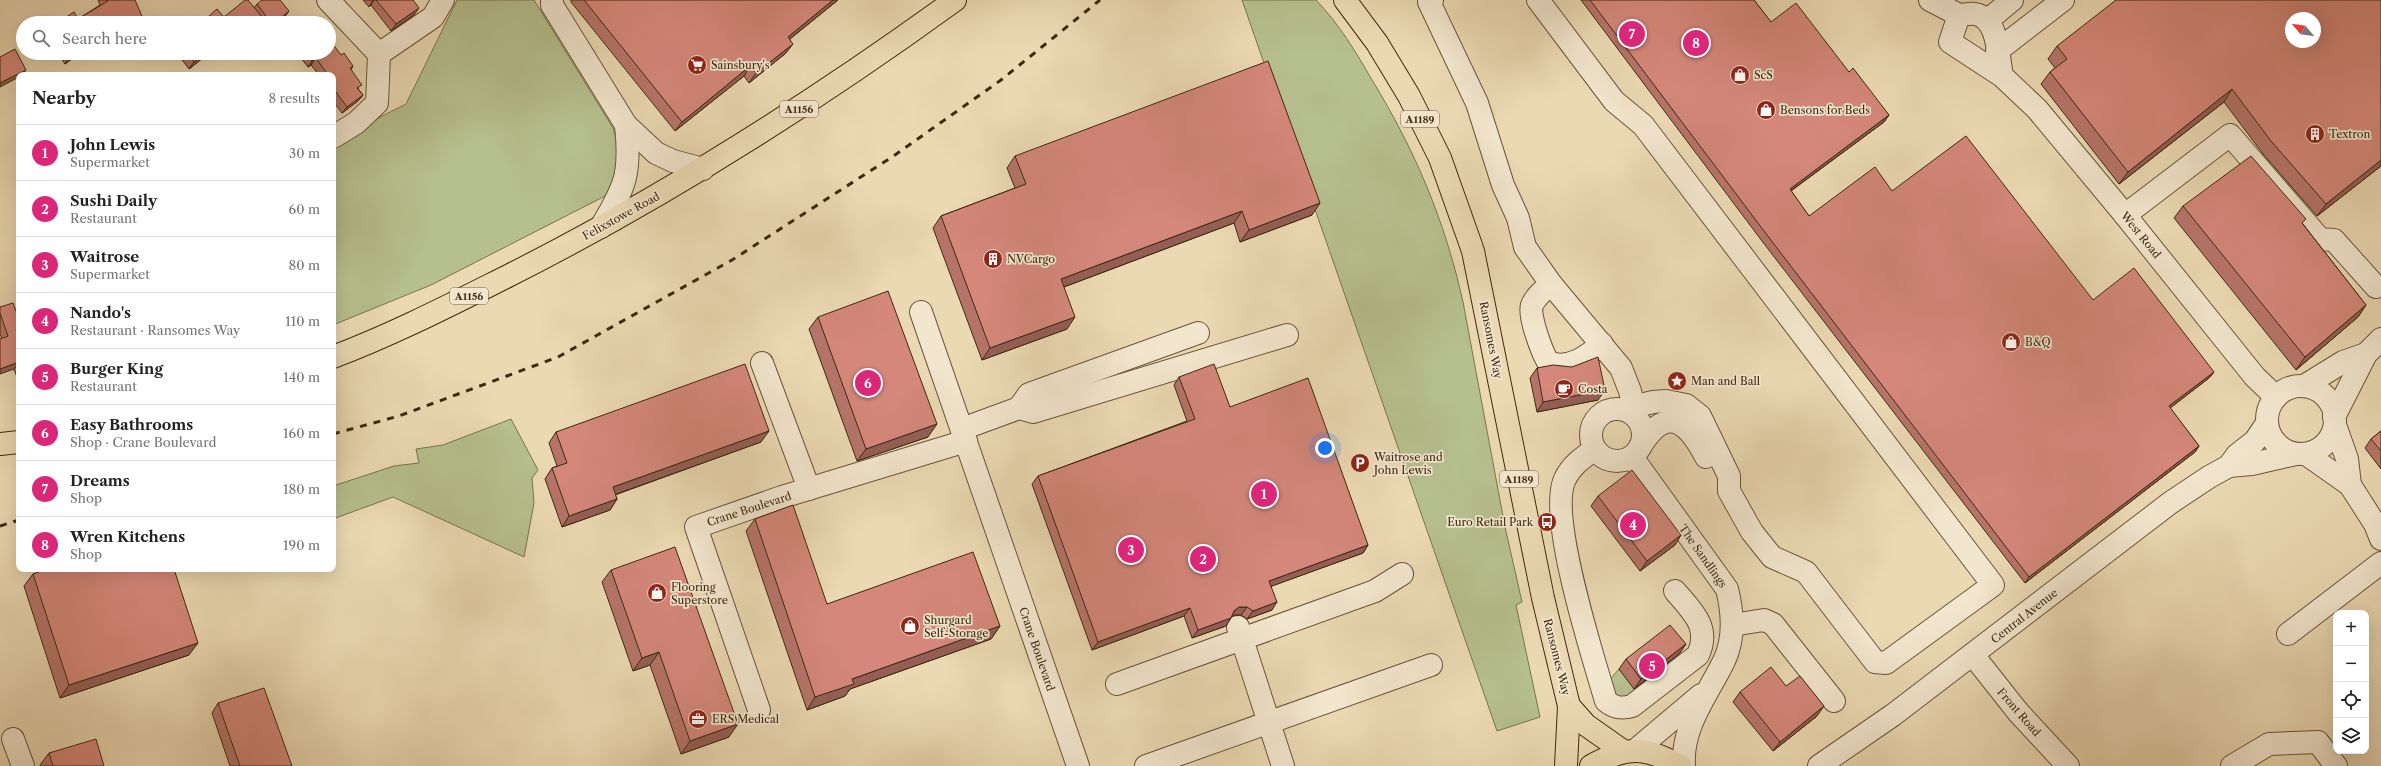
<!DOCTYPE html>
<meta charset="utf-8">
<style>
:root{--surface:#fff;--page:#f2f2f2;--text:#222;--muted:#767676;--line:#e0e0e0;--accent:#db2777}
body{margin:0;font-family:"Libre Caslon Text",serif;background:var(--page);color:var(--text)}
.controls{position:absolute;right:12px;bottom:12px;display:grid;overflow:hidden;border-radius:8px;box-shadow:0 4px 16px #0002}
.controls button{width:36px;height:36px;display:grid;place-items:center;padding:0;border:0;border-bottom:1px solid var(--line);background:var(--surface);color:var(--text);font:20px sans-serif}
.compass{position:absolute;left:2285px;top:12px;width:36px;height:36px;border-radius:50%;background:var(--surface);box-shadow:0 4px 16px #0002;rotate:299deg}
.you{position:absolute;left:1325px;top:448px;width:14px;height:14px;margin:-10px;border:3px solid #fff;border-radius:50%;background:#1a73e8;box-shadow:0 0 0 6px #1a73e833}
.badge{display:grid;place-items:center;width:26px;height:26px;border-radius:50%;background:var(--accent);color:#fff;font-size:13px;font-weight:700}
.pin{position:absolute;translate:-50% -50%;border:2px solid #fff;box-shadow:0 1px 4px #0006}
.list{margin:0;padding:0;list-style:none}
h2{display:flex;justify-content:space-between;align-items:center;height:52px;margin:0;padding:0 16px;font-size:17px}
h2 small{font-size:13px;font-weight:400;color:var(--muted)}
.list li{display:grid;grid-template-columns:26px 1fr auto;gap:12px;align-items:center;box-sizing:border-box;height:56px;padding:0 16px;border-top:1px solid var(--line)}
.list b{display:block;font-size:15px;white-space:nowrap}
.list p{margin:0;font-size:13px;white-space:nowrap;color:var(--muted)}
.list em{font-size:13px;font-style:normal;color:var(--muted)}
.icon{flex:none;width:22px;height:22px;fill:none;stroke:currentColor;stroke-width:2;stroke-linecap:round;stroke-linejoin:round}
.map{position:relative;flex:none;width:2381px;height:766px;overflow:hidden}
.search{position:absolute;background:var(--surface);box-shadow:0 4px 16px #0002;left:16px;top:16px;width:320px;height:44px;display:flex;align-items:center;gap:10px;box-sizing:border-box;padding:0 14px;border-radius:22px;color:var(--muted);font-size:15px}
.panel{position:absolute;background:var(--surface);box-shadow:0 4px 16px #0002;left:16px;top:72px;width:320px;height:500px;border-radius:8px}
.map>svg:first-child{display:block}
.green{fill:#b6bf8e;stroke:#7a7450}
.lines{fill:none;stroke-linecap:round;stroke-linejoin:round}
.minor-casing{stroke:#6a553a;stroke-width:24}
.major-casing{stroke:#3f2911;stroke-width:24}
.minor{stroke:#f2e6ce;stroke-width:22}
.major{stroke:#ebd9b3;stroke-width:22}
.rail{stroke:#3f2911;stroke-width:3;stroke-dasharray:7 7;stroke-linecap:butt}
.wall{fill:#b67469;stroke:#3f2911}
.shaded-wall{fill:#945e55;stroke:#3f2911}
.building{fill:#d4877a;stroke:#3f2911;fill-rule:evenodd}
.labels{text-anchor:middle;stroke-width:3.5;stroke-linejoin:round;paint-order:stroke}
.shield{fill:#f2e6ce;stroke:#75624a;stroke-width:1}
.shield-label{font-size:10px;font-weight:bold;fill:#3f2911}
.poi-label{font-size:11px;fill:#3f2911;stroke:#f2e6ce;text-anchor:start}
.street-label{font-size:11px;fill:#3f2911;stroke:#f2e6ce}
</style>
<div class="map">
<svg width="2381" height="766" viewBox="0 0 2381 766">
<rect width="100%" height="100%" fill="#ebd9b3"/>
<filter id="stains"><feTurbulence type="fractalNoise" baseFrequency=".005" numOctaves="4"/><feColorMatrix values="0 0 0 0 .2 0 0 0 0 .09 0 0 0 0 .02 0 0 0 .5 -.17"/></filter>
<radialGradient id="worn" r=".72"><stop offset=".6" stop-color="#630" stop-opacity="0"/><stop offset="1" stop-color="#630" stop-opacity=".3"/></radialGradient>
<g class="green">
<path d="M457,0H534L613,128L622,159L609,194L431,285L333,325V141L406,104Z"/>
<path d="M1242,0H1316C1339,24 1356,52 1372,80C1415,150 1445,221 1463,302L1505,527L1522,602L1516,605L1540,717L1497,731Z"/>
<path d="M511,419L538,470L532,478L534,503L524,557L393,497L333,519V486L394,466L419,463L416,449L443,445Z"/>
<path d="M1619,669L1638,693L1616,699L1608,682Z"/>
</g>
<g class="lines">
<g class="minor-casing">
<g id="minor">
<path d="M328,0L379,54"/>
<path d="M552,0V5L626,125L656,153L673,161L703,169"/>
<path d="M1432,0L1429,2L1477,103L1503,185L1518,218L1525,247L1551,284L1621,368L1630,391L1636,417"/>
<path d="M1538,0L1614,101L1643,125L1993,585L1886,663L1875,662L1806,572L1772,557L1752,532L1729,491V476L1700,416L1686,405L1666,401L1653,402L1623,409"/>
<path d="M1930,0L1959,15"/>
<path d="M1988,20L2012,0"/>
<path d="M1997,51L2063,0"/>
<path d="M379,54L433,17L443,0"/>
<path d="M2002,76C1998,57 1999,18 1975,14C1970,13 1964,15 1959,15L1950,42L2002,76L2037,109L2125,215L2255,377L2276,397"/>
<path d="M333,137L356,123L377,103L379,54"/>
<path d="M2125,215L2230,135L2320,239L2334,240L2376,287"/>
<path d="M601,227C626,186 631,173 626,125"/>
<path d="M1551,284C1544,290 1536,296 1532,305C1528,315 1542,352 1548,362C1568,371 1587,356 1602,344"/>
<path d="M921,312L1078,766"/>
<path d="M762,363L809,489"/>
<path d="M2304,386L2343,362L2366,354"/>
<circle cx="2301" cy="420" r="34"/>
<path d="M1019,408L1033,412L1287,335"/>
<circle cx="1617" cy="435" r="26"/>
<path d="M2334,417L2366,354L2381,339"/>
<path d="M2335,425L2347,459L2350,485"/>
<path d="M962,429L1019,408L1029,394L1198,333"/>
<path d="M1640,447C1667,404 1687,421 1706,457"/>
<path d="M1594,450C1582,458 1571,466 1565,479C1547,515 1594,660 1606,701C1614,708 1622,709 1632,706L1698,655C1711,627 1692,611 1675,591"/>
<path d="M2306,454L2350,485L2375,524L2381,539"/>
<path d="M1632,457L1727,589C1733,613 1735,638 1724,661C1708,694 1681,727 1684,766"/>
<path d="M2229,466L2252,464L2296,454"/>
<path d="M1732,625L1764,620L1773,624L1834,701"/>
<path d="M1238,627L1283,766"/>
<path d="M2288,634L2381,563"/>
<path d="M1973,655L2018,712L2068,766"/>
<path d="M1117,684L1375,591L1402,574"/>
<path d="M759,710L696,527L782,497L966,441"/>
<path d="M13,739L23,766"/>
<path d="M1637,749L1701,695"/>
<path d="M1146,766L1431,665"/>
<path d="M1819,766L1893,715L2170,503L2209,477L2229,466L2237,455L2255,441L2267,423"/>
<path d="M2232,766L2269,744L2318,742L2336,766"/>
</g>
</g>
<g class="major-casing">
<g id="major">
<path d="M1345,0L1377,43L1409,96L1440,158L1473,251L1543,598L1569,706L1566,766"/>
<path d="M333,357C394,334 452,304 510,275C666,196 813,103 955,0"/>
<path d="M0,444L19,442"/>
<path d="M1569,706L1586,725L1623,751"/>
<path d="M1591,766C1626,746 1645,746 1680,766"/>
</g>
</g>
<use href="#minor" class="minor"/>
<use href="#major" class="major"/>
<g class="rail">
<path d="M333,434L399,416L558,357L732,260L895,155L1001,80L1100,0"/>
<path d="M0,526L19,520"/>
</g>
</g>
<g class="wall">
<path d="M98,0H135L78,19L100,5Z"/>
<path d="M363,0H413L414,15L391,31L371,5L369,7Z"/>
<path d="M571,0H838L790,39L786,53L749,83L744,76L675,131L571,2Z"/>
<path d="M1581,0H1754L1771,22L1849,72L1889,115L1884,122L1791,191L1809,216L1892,191L2093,300L2214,372L2209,378L2170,408L2199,446L2195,452L2025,583L1762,241Z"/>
<path d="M2381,0V166L2317,216L2263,154L2224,102L2119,184L2041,84L2050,72L2055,68L2048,59L2057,46Z"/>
<path d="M257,4L284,18L278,23H261L260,21L258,23H201L254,8Z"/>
<path d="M58,53H80L65,64Z"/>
<path d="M177,53H209L189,69Z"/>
<path d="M213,53H224L218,59Z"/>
<path d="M297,53H329L341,55L353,66L351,70L359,90L363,95L358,101L342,113L333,101V75H319L311,65L308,67Z"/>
<path d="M1015,156L1312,215L1240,242L1234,223L1064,287L1067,329L982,360L933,228L941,216L1015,188L1007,168Z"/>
<path d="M2183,206L2303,224L2366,305L2358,317L2296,370L2174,218Z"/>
<path d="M0,307L19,319V382L0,334Z"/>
<path d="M818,317L928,437L857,461L809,329Z"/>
<path d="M1537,368L1598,400L1537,412L1530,378Z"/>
<path d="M1179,377L1230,407L1368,545L1363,553L1271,586L1272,610L1247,619L1241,615H1234L1232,616L1226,626L1192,638L1184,616L1092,650L1032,484L1038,476L1187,421L1174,385Z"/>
<path d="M2381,431V469L2365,448L2371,439Z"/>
<path d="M556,432L761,442L615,495L617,499L610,510L562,527L545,479L552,468L557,466L549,443Z"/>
<path d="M1598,496L1681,535L1675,545L1640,571L1591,506Z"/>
<path d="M755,519L827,604L1000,626L991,639L850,689L845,696L807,710L746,531Z"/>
<path d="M611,570L729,737L681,754L650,665L633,671L602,582Z"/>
<path d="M33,574L189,655L60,698L24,586Z"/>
<path d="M1686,644L1679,654L1634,689L1619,669L1626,659Z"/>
<path d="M1786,686L1817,716L1773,751L1733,702L1740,692Z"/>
<path d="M218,703L292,766H230L212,713Z"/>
<path d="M49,753L104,766H40V765Z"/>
</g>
<g class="shaded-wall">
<path d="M373,0H374L371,5L369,7Z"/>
<path d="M833,0H838L781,46L788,37Z"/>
<path d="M419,8L414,15L391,31L396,24Z"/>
<path d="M289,11L284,18L278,23H275Z"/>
<path d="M793,44L786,53L749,83L756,73Z"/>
<path d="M74,53H80L65,64L70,56Z"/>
<path d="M205,53H209L189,69L194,62Z"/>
<path d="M222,53H224L218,59Z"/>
<path d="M316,58L311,65L308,67L312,61Z"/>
<path d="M750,66L744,76L675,131L682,122Z"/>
<path d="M26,70L22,75H19V77L0,87V83Z"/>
<path d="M2232,89L2224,102L2119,184L2128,172Z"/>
<path d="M363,95L358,101L342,113L347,107Z"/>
<path d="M1889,115L1884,122L1785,195L1790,189Z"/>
<path d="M2381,160V166L2317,216L2326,204Z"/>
<path d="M1320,203L1312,215L1240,242L1249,230Z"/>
<path d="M1242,211L1234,223L1053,291L1061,279Z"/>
<path d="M2366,305L2358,317L2296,370L2305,357Z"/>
<path d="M1075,317L1067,329L982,360L990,348Z"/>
<path d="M19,362L14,369L0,374V369Z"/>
<path d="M2214,372L2209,378L2165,412L2169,406Z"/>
<path d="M1605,390L1598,400L1537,412L1543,402Z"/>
<path d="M937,424L928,437L857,461L866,449Z"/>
<path d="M769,431L761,442L605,498L613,487Z"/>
<path d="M2199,446L2195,452L2025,583L2029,577Z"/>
<path d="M617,499L610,510L562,527L569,516Z"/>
<path d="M1681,535L1675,545L1640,571L1647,561Z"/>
<path d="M1368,545L1363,553L1264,589L1269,581Z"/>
<path d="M1277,602L1272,610L1247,619L1253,611Z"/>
<path d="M1239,607H1247L1241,615H1234L1228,619L1234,611Z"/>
<path d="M1190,608L1184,616L1092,650L1098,642Z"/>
<path d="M1231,618L1226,626L1192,638L1198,630Z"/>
<path d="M1000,626L991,639L850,689L845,696L807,710L815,697L852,679Z"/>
<path d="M198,643L189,655L60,698L69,685Z"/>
<path d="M1686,644L1679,654L1634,689L1641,679Z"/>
<path d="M659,652L650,665L633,671L642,658Z"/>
<path d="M1824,706L1817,716L1773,751L1780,742Z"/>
<path d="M738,724L729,737L681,754L690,741Z"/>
</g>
<g class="building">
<path d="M107,0H135L145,23H57L74,12L78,19L108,1Z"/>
<path d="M245,0H248L262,17L256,23H201L217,9L224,17Z"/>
<path d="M262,0H280L289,11L275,23H271L257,4Z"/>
<path d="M376,0H413L419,8L396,24Z"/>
<path d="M584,0H833L788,37L793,44L756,73L750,66L682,122Z"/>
<path d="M1590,0H1754L1771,22L1796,3L1849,72L1853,68L1889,115L1790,189L1809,216L1875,167L1892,191L1966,136L2093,300L2134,268L2214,372L2169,406L2199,446L2029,577L1767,235Z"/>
<path d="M2116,0H2381V160L2326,204L2271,141L2232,89L2128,172L2050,72L2067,59L2057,46ZM2291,18H2315V42H2291Z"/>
<path d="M329,39L341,55L344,53L353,66L350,68L362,85L357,88L363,95L347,107L333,88V87L335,85L333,82V75H328L316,58L312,61L307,53H329Z"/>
<path d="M15,49L26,70L0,83V57Z"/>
<path d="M69,53H74L70,56Z"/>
<path d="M187,53H205L194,62Z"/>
<path d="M1268,61L1320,203L1249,230L1242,211L1061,279L1075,317L990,348L941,216L1026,184L1015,156Z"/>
<path d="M2251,156L2306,219L2302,223L2366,305L2305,357L2183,206Z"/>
<path d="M888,291L937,424L866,449L818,317Z"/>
<path d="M13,303L19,319V362L0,369V339L8,336L0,313V307Z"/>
<path d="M1598,357L1605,390L1543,402L1537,368L1553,365L1572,367Z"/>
<path d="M745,364L769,431L613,487L617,499L569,516L552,468L567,463L556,432Z"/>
<path d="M1214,364L1230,407L1308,378L1368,545L1269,581L1277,602L1253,611L1247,607H1239L1234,611L1231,618L1198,630L1190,608L1098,642L1038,476L1195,419L1179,377Z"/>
<path d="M2381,431V451L2371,439Z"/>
<path d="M1632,470L1681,535L1647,561L1598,496Z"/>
<path d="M793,505L827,604L973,552L1000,626L852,679L854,684L815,697L755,519Z"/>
<path d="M675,547L738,724L690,741L659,652L642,658L611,570Z"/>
<path d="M47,569H174L198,643L69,685L33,574Z"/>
<path d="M1670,625L1686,644L1641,679L1626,659Z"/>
<path d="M1771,667L1786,686L1800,676L1824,706L1780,742L1740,692Z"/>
<path d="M264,688L292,766H240L218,703Z"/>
<path d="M96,739L104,766H53L49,753Z"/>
</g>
<defs>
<g id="supermarket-disc" transform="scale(1)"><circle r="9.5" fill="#8f2418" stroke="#f2e6ce"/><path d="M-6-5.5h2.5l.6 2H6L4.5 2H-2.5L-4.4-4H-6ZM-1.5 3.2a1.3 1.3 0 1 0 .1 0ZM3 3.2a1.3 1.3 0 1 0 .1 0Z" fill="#fff"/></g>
<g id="shop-disc" transform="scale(1)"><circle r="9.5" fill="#8f2418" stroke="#f2e6ce"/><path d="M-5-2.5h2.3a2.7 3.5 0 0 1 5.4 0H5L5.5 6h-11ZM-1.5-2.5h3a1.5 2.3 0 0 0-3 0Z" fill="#fff"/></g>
<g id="building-disc" transform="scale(1)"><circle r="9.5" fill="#8f2418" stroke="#f2e6ce"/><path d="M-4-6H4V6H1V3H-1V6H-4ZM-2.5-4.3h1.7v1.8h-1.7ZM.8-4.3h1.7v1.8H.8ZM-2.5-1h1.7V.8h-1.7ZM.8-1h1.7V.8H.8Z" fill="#fff"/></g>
<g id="sight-disc" transform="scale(1)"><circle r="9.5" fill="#8f2418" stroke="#f2e6ce"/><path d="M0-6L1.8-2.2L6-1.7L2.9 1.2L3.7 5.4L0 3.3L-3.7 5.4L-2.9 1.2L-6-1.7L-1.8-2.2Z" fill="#fff"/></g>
<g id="cafe-disc" transform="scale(1)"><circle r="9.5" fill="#8f2418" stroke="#f2e6ce"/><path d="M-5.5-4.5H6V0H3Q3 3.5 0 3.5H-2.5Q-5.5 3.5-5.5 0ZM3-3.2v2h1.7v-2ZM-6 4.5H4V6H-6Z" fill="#fff"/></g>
<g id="parking-disc" transform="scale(1)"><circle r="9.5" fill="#8f2418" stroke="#f2e6ce"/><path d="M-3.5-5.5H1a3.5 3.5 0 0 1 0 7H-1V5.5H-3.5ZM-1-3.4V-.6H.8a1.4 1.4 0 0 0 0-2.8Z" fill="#fff"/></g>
<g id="bus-disc" transform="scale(1)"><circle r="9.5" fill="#8f2418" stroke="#f2e6ce"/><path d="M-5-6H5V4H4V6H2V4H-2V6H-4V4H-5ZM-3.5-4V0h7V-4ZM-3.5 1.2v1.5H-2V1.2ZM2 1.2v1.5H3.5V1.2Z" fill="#fff"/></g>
<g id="office-disc" transform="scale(1)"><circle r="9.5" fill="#8f2418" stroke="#f2e6ce"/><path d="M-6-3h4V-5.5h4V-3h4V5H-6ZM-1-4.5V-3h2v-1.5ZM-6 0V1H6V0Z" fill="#fff"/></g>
</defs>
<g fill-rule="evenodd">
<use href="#supermarket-disc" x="697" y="65"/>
<use href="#shop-disc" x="1740" y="75"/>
<use href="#shop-disc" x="1766" y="110"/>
<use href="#building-disc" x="2315" y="134"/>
<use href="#building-disc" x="993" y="259"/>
<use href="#shop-disc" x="2011" y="342"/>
<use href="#sight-disc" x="1677" y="381"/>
<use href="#cafe-disc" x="1564" y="389"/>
<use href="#parking-disc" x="1360" y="463"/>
<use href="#bus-disc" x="1547" y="522"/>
<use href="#shop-disc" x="657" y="593"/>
<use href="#shop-disc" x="910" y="626"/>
<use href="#office-disc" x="698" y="719"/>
</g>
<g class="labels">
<g class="shield">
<rect x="780" y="101" width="38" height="16" rx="3"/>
<rect x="1401" y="111" width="38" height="16" rx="3"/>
<rect x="450" y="288" width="38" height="16" rx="3"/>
<rect x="1500" y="471" width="38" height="16" rx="3"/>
</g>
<g class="shield-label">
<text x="799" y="113">A1156</text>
<text x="1420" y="123">A1189</text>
<text x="469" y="300">A1156</text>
<text x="1519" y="483">A1189</text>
</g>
<g class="poi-label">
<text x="711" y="69">Sainsbury's</text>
<text x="1754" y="79">ScS</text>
<text x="1780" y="114">Bensons for Beds</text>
<text x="2329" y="138">Textron</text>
<text x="1007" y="263">NVCargo</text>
<text x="2025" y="346">B&amp;Q</text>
<text x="1691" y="385">Man and Ball</text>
<text x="1578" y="393">Costa</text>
<text x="1374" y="461">Waitrose and<tspan x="1374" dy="13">John Lewis</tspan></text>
<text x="1533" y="526" text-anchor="end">Euro Retail Park</text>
<text x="671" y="591">Flooring<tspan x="671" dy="13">Superstore</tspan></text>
<text x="924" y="624">Shurgard<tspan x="924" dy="13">Self-Storage</tspan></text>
<text x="712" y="723">ERS Medical</text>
</g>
<g class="street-label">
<text transform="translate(621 216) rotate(-29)" y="4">Felixstowe Road</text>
<text transform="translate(2141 235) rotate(51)" y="4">West Road</text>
<text transform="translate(1491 340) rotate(79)" y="4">Ransomes Way</text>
<text transform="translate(749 509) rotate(-18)" y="4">Crane Boulevard</text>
<text transform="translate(1703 556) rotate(55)" y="4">The Sandlings</text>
<text transform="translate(2024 616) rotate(-38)" y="4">Central Avenue</text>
<text transform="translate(1037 649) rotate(71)" y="4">Crane Boulevard</text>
<text transform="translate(1557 657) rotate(76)" y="4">Ransomes Way</text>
<text transform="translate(2019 712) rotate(49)" y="4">Front Road</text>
</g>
</g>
<rect width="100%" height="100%" filter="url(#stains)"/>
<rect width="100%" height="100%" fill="url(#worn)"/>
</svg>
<div class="controls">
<button>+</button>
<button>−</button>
<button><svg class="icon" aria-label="locate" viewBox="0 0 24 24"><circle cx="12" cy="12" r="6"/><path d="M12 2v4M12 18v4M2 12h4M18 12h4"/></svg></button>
<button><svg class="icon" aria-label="layers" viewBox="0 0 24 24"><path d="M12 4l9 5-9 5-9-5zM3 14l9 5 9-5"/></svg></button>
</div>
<svg class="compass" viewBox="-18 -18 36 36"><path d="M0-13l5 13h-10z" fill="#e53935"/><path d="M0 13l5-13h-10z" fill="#767676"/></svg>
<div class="you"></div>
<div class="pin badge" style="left:1264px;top:494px">1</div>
<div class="pin badge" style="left:1203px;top:559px">2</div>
<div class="pin badge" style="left:1131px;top:550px">3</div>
<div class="pin badge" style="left:1633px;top:525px">4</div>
<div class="pin badge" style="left:1652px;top:666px">5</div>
<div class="pin badge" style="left:868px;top:383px">6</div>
<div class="pin badge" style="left:1632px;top:34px">7</div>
<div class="pin badge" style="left:1696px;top:43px">8</div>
<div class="search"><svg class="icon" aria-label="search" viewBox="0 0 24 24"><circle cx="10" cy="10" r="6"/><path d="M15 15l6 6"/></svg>Search here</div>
<section class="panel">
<h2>Nearby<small>8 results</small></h2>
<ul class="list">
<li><span class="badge">1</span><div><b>John Lewis</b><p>Supermarket</p></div><em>30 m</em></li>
<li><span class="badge">2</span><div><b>Sushi Daily</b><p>Restaurant</p></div><em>60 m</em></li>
<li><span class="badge">3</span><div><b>Waitrose</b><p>Supermarket</p></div><em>80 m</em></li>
<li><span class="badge">4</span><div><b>Nando's</b><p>Restaurant · Ransomes Way</p></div><em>110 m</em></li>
<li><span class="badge">5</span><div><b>Burger King</b><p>Restaurant</p></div><em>140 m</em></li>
<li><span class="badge">6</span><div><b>Easy Bathrooms</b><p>Shop · Crane Boulevard</p></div><em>160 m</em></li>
<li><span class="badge">7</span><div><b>Dreams</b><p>Shop</p></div><em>180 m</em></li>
<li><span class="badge">8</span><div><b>Wren Kitchens</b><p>Shop</p></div><em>190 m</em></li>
</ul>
</section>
</div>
